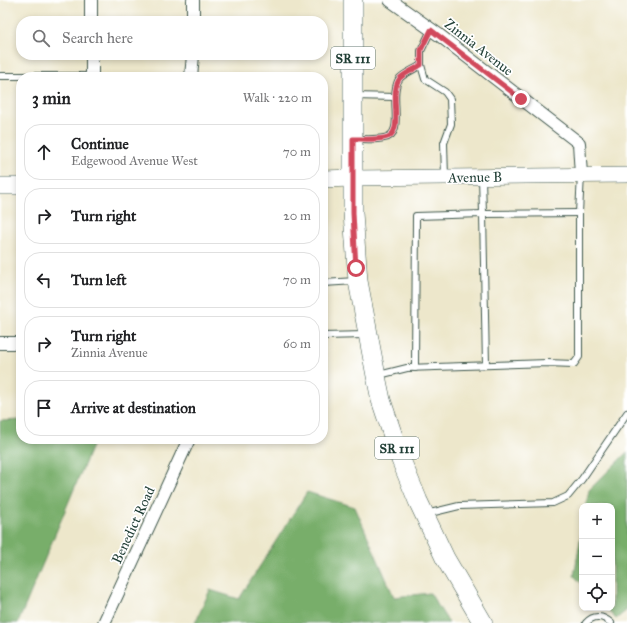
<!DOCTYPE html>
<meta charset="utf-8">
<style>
:root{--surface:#fff;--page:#f6f6f6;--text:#202124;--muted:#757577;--line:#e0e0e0}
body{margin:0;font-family:"IM FELL Great Primer",serif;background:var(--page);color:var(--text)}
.controls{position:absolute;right:12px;bottom:12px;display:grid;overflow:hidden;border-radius:8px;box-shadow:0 2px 6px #0003}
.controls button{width:36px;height:36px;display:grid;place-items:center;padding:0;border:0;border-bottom:1px solid var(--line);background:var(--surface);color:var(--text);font:20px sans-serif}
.stop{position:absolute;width:12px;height:12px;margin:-9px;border:3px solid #d1495b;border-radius:50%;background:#fff}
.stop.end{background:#d1495b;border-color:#fff;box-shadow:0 1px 4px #0008}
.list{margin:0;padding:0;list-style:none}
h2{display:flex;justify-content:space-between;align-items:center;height:52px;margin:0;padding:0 16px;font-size:17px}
h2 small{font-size:13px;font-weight:400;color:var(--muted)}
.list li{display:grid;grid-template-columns:26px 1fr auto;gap:12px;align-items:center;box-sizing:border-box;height:56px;margin:0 8px 8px;padding:0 8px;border:1px solid var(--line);border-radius:16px}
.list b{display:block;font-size:15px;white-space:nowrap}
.list p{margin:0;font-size:13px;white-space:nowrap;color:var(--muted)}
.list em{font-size:13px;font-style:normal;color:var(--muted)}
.icon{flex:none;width:22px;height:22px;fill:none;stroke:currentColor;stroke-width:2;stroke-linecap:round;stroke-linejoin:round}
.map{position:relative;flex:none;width:627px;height:623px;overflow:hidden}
.search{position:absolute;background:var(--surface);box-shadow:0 2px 6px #0003;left:16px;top:16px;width:312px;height:44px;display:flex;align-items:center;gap:10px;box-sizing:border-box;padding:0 14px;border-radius:16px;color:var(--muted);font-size:15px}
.panel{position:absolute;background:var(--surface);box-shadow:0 2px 6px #0003;left:16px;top:72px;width:312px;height:372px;border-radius:16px}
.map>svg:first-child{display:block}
.forest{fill:#78ae6b;stroke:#4c7650}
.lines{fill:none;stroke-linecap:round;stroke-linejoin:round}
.service-casing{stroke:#3e564b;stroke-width:8}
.minor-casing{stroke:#3e564b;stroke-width:14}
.tertiary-casing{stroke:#3e564b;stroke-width:16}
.secondary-casing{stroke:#3e564b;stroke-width:18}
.primary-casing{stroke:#3e564b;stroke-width:20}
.service{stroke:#fff;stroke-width:6}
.minor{stroke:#fff;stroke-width:12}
.tertiary{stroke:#fff;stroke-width:15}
.secondary{stroke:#fff;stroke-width:17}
.primary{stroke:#fff;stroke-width:19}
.route{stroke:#d1495b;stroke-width:5}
.labels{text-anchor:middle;stroke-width:3.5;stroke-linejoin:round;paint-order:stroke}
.shield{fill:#fff;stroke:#627771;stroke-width:1}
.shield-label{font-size:13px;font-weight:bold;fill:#1f3d34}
.street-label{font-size:14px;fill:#1f3d34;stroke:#fff}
</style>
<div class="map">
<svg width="627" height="623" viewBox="0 0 627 623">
<rect width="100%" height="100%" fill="#fff"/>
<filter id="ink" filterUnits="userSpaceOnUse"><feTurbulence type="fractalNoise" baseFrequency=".025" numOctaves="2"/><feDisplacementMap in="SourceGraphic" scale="8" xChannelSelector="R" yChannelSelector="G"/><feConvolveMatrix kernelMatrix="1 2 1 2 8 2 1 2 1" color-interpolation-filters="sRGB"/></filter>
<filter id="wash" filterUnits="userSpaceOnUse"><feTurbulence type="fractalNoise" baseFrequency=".012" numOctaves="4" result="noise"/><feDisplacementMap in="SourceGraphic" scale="16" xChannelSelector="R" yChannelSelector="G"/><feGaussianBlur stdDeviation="0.9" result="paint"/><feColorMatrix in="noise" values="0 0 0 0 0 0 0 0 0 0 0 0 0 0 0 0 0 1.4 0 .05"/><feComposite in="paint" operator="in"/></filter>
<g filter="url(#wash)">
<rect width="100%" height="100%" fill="#ede7cb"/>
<g class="forest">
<path d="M21,420V439H95L18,623H0V421Z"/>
<path d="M627,452V610L616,619L605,608H612V506H586L589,490Z"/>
<path d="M307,492L355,507L394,597L430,593L449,623H195L210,590L239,599Z"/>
<path d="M582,530V584L574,576Z"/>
</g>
</g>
<g filter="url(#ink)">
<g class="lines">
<g class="service-casing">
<g id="service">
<path d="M431,30L421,51V65L425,79L445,92L450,99L451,124L444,143L445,177"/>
<path d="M0,76H92"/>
<path d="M354,96L395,97"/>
<path d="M356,139C365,139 375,140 384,138C407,135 387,94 400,78C405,73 415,69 421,65"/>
<path d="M482,177L483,214L579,213"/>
<path d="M323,283L356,281"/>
<path d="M323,336L365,335"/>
<path d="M415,368L416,216L483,214L486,365"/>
<path d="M379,375L407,368L547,363L574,364L579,357V213L581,175"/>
<path d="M426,514L459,506L553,503L568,496L582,479L627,413"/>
<path d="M586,623C594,614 603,616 611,623"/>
</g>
</g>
<g class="minor-casing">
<g id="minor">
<path d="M91,0V21"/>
<path d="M193,0V21"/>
<path d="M390,0L439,35L579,143L581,175"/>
<path d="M92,55V77"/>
<path d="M191,77L193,55"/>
<path d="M0,343H21"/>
<path d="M104,623L189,439"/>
</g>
</g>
<g class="tertiary-casing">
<path id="tertiary" d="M353,178L627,175"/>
</g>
<g class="secondary-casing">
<g id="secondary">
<path d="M323,179L353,178"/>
<path d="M0,186H21"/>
</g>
</g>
<g class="primary-casing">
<path id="primary" d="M353,0V213L358,281L376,376L381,400L401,460L418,501L445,558L483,623"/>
</g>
<use href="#service" class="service"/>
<use href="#minor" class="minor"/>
<use href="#tertiary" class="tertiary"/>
<use href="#secondary" class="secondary"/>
<use href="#primary" class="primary"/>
</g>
</g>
<g class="lines" filter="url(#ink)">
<path class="route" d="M356,268L353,213V139C363,139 374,140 384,138C407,135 387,94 400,78C405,73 415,69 421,65V50L431,30L521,99"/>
</g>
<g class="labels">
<g class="shield">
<rect x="331" y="47" width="44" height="22" rx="3"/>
<rect x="375" y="437" width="44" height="22" rx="3"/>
</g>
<g class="shield-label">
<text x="353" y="63">SR 111</text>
<text x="397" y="453">SR 111</text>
</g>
<g class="street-label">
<text transform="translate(479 47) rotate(38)" y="5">Zinnia Avenue</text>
<text transform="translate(475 177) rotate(-1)" y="5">Avenue B</text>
<text transform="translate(133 525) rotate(-65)" y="5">Benedict Road</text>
</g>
</g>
</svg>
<div class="controls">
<button>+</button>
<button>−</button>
<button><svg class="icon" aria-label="locate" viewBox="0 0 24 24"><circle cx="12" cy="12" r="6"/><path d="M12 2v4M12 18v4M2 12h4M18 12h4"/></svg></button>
</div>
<div class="stop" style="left:356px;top:268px"></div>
<div class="stop end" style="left:521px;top:99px"></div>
<div class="search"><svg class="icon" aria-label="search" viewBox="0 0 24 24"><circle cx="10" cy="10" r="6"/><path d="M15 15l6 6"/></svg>Search here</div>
<section class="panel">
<h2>3 min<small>Walk · 220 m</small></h2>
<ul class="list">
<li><svg class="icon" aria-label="ahead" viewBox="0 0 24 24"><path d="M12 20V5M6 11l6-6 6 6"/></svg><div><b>Continue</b><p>Edgewood Avenue West</p></div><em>70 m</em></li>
<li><svg class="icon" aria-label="right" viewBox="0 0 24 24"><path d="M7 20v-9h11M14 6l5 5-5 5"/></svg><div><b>Turn right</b></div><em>20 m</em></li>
<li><svg class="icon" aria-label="left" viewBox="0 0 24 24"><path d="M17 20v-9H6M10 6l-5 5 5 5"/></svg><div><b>Turn left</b></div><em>70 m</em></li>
<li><svg class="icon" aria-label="right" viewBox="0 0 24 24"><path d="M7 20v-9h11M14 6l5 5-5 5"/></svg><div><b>Turn right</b><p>Zinnia Avenue</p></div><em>60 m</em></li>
<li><svg class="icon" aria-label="arrive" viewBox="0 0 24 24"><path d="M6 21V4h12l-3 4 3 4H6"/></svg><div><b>Arrive at destination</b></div></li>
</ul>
</section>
</div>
